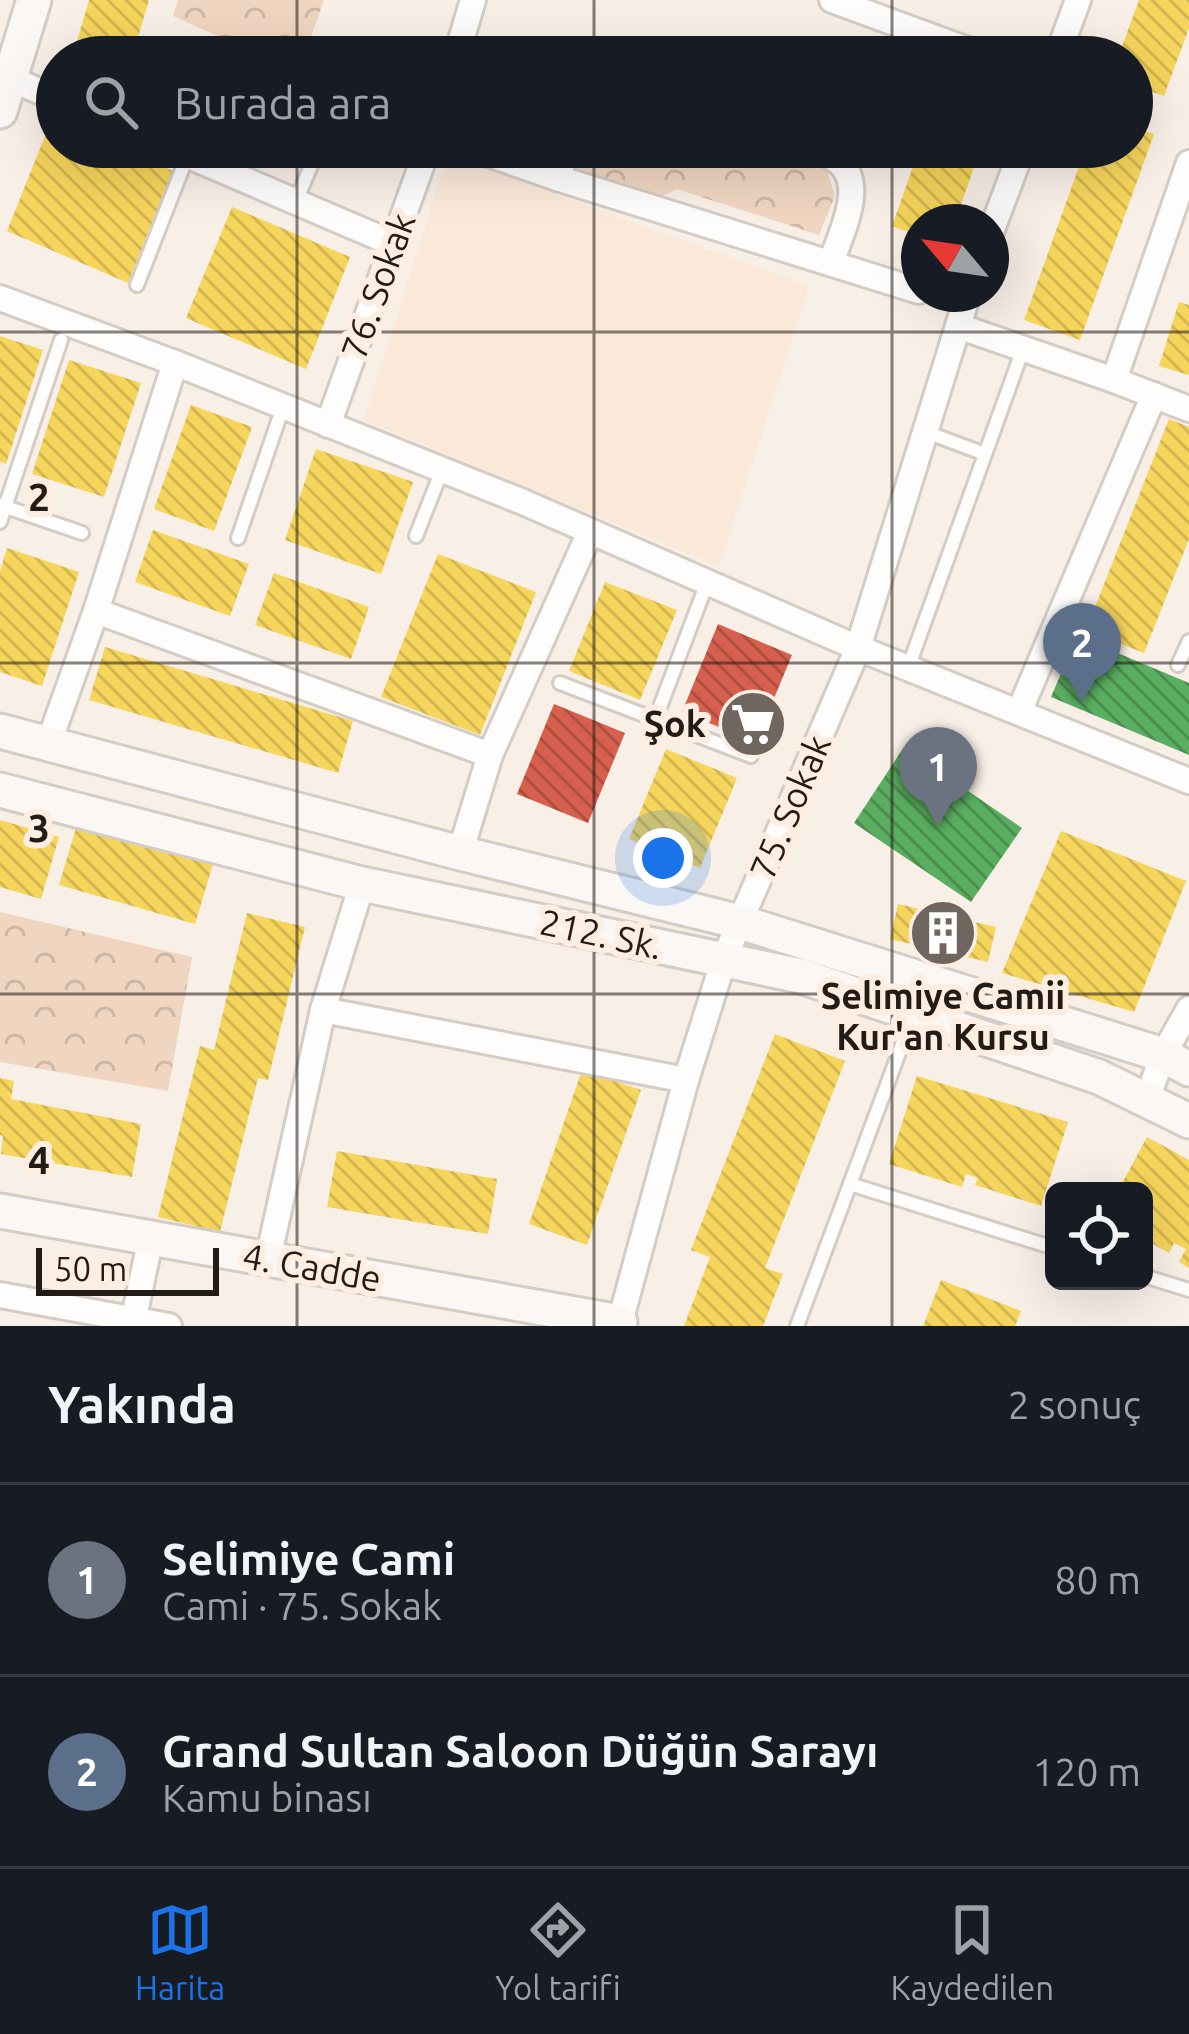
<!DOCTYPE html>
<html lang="tr">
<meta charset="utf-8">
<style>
:root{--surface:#171b24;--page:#242831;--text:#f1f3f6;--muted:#9ea1a6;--line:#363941;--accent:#1a73e8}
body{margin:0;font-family:Ubuntu,sans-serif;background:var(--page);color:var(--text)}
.controls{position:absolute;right:36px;bottom:36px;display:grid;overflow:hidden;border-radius:18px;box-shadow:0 12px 48px #0002}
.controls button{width:108px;height:108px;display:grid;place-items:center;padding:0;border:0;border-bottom:3px solid var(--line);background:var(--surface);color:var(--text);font:60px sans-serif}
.compass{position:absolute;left:901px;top:204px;width:108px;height:108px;border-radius:50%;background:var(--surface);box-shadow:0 12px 48px #0002;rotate:299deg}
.scale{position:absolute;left:36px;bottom:30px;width:183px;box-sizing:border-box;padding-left:12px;border:6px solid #231c16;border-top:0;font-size:33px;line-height:42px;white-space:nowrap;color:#231c16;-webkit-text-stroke:9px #feeee1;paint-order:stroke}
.you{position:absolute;left:663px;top:858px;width:42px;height:42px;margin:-30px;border:9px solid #fff;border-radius:50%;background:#1a73e8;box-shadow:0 0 0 18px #1a73e833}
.badge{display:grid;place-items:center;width:78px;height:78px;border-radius:50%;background:var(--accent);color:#fff;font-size:39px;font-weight:700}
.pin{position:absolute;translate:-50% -99px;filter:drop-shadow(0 3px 6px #0008)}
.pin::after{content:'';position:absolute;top:63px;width:42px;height:36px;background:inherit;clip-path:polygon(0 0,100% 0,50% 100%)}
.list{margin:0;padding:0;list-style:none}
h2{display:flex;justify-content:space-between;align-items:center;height:156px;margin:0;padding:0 48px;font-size:51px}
h2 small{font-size:39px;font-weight:400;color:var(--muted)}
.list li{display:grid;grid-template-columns:78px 1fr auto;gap:36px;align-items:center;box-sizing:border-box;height:192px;padding:0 48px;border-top:3px solid var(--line)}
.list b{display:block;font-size:45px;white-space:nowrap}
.list p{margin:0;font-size:39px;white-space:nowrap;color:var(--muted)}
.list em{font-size:39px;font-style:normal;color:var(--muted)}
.icon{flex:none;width:66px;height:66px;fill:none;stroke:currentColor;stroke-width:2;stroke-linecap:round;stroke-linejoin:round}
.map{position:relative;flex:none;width:1189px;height:1326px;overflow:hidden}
.search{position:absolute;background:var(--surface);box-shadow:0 12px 48px #0002;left:36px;right:36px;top:36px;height:132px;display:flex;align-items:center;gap:30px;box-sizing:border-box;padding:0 42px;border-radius:66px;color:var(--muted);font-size:45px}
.sheet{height:540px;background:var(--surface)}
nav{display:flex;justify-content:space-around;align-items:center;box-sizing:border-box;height:168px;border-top:3px solid var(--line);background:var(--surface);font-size:33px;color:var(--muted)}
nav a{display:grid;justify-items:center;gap:6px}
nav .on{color:var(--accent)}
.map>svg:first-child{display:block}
.built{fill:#fae8d8}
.forest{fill:url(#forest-crowns)}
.homes{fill:url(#homes-back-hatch)}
.shops{fill:url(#shops-back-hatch)}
.public{fill:url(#public-back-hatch)}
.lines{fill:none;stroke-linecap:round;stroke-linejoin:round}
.lane-casing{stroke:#d4cdc6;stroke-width:18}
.street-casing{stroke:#d4cdc6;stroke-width:30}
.secondary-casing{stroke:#d4cdc6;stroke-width:39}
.lane{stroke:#fefdfb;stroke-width:12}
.street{stroke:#fefdfb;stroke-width:24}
.secondary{stroke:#fbf7f4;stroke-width:33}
.grid{fill:none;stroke:#231c16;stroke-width:3;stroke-opacity:0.55}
.labels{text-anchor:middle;stroke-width:12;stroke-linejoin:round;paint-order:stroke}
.street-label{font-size:36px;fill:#231c16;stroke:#feeee1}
.poi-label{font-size:36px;font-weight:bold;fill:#231c16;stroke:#feeee1;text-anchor:end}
.grid-label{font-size:39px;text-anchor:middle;font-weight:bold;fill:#231c16;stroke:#feeee1;stroke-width:12;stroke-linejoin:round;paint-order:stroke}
</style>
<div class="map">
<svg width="1189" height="1326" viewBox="0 0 1189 1326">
<defs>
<pattern id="forest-crowns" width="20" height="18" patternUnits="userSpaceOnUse" patternTransform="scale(3)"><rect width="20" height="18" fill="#f0d6c1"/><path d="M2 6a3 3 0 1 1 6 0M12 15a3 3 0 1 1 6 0" fill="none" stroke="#ceb7a5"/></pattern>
<pattern id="homes-back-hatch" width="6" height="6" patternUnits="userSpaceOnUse" patternTransform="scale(3)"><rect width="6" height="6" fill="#f6d55c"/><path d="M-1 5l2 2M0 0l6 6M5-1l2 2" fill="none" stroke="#d3b64f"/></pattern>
<pattern id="shops-back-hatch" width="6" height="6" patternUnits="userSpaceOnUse" patternTransform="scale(3)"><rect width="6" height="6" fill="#d6604d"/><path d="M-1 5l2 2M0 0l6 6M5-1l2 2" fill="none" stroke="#ad4e3f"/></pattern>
<pattern id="public-back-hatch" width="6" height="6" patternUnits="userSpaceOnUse" patternTransform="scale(3)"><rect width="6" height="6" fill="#5aae61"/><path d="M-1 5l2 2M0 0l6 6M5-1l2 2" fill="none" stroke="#4a8d4f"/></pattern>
</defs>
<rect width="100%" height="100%" fill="#f8efe7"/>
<path class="built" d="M448,155L809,286L719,566L364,420Z"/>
<g class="forest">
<path d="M178,0H324L304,57H264L173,16Z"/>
<path d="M582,147H769L826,168L835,196L819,235L677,189L656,199L574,171Z"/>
<path d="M0,912L192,957L168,1091L0,1062Z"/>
</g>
<g class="homes">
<path d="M89,0H149L132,57H105L75,48Z"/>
<path d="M1139,0H1189V28L1164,96L1132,85V57H1118Z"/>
<path d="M51,121L57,123V147H114L173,171L128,283L7,231Z"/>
<path d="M1132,127L1154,134L1080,340L1024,320L1086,147H1132Z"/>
<path d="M920,147H981L955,222H919V236L892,226Z"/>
<path d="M232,207L350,257L306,369L186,318Z"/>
<path d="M1179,302L1189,305V375L1159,366Z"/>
<path d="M0,336L43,350L6,464L0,462Z"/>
<path d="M69,360L141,383L104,497L32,474Z"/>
<path d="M191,405L252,427L214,531L154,509Z"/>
<path d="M1169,419L1189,427V539L1144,653L1086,630Z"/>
<path d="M316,449L413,482L381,574L285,540Z"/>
<path d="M153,530L249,564L230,616L135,582Z"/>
<path d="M7,548L79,572L42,686L0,672V571Z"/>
<path d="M438,554L536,592L480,735L381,697Z"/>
<path d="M274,573L369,607L351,659L255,625Z"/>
<path d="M605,582L677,610L640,700L569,671Z"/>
<path d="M105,647L353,721L338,773L89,700Z"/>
<path d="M666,749L737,778L700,868L629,839Z"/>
<path d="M0,820L59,837L41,899L0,887Z"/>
<path d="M77,825L213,864L195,924L59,885Z"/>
<path d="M1061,831L1186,881L1134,1012L1002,973Z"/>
<path d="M898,904L996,927L988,962L890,939Z"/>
<path d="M247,913L305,927L268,1080L258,1078L220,1232L158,1217L200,1046L214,1050Z"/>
<path d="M775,1034L845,1061L765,1268L783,1274L763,1326H684L710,1257L691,1250Z"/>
<path d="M582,1070L641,1090L587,1245L529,1224Z"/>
<path d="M917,1076L1068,1122L1041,1206L975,1185L978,1178L966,1174L962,1187L889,1164Z"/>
<path d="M0,1078L14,1081L11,1099L141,1124L132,1177L1,1154L3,1136L0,1135Z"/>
<path d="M1147,1137L1189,1160V1268L1179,1262L1186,1249L1174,1243L1169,1253L1144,1239V1191H1118Z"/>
<path d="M337,1151L497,1179L488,1234L327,1207Z"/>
<path d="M941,1280L1021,1311L1015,1326H923Z"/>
</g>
<g class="shops">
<path d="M718,624L792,655L756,742L682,712Z"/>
<path d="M554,704L625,733L588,823L517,794Z"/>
</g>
<g class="public">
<path d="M1077,636L1189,683V755L1051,697Z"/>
<path d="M904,747L1022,828L971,902L854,823Z"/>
</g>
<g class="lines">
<g class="lane-casing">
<g id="lane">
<path d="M296,201L319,147"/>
<path d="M137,285L187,157"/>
<path d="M926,432L985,454"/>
<path d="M0,505L82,533"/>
<path d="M0,522L61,340"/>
<path d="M416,536L442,470"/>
<path d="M238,538L283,407"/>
<path d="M1178,665L1189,641"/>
<path d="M908,668L1023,349"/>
<path d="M560,683L751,756"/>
<path d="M655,720L707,583"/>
<path d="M850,1184L1054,1248"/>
<path d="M1144,1276L1189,1290"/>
<path d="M797,1326L912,1018"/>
</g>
</g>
<g class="street-casing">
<g id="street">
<path d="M832,0L987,57"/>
<path d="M456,57L473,0"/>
<path d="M1057,57L1078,0"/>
<path d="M0,74L57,99"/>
<path d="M168,147L394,244"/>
<path d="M468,147L557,178L919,291"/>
<path d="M807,147C815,150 826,153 833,158C870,179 841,232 831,263"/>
<path d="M557,178L568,147"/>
<path d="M991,232L1023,147"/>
<path d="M0,298L175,363L523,502L858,648L1189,781"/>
<path d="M958,326L1114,380L1189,409"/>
<path d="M1114,380L1189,163"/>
<path d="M328,425L428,147"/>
<path d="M96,611L490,755"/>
<path d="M1019,712L1154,395"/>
<path d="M48,745L96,611L175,363"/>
<path d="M460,853L490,755L590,532"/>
<path d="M323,1010L686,1080"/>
<path d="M1147,1099L1163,1055L1189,1009"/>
<path d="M268,1259L323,1010L362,884"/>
<path d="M0,1295L169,1326"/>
<path d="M620,1322L686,1080L724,959L858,648L968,294"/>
<path d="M132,1326L151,1238"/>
</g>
</g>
<g class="secondary-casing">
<g id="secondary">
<path d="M0,111L34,0"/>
<path d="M0,731L460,853L740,922L1163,1055L1189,1069"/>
<path d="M0,790L362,884L801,976L1099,1077L1189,1121"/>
<path d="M0,1211L620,1322L619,1326"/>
</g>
</g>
<use href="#lane" class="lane"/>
<use href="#street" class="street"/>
<use href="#secondary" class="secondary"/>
</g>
<path class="grid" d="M297,0V57M594,0V57M892,0V57M297,147V1326M594,147V1326M892,147V1326M0,332H1189M0,663H1189M0,994H1189"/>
<defs>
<g id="supermarket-disc" transform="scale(3.45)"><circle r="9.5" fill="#6e665f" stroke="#feeee1"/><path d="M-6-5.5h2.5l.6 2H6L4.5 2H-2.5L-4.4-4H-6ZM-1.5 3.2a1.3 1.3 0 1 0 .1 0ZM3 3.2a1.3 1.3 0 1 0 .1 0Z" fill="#fff"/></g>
<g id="building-disc" transform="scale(3.45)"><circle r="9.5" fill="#6e665f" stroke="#feeee1"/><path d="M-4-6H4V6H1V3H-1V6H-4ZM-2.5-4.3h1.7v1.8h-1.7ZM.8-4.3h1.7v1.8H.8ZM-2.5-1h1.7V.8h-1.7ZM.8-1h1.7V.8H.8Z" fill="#fff"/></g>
</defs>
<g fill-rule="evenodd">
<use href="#supermarket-disc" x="753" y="724"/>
<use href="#building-disc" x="943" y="933"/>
</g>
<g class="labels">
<g class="street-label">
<text transform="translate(378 286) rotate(-70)" y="13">76. Sokak</text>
<text transform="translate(790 807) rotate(-67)" y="13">75. Sokak</text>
<text transform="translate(601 934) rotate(12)" y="13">212. Sk.</text>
<text transform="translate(312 1267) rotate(10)" y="13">4. Cadde</text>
</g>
<g class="poi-label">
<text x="706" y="737">Şok</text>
<text x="943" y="1009" text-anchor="middle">Selimiye Camii<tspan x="943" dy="41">Kur'an Kursu</tspan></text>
</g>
</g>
<g class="grid-label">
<text x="39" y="511">2</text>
<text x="39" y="842">3</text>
<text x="39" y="1174">4</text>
</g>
</svg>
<div class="controls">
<button><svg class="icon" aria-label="locate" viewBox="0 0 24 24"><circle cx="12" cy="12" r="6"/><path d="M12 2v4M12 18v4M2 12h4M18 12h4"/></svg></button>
</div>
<svg class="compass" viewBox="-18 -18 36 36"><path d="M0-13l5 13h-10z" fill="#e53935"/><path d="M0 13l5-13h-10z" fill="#9ea1a6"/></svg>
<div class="scale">50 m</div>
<div class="you"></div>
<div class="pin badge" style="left:938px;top:826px;background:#6b7280">1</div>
<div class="pin badge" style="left:1082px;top:702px;background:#5c6f8a">2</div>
<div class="search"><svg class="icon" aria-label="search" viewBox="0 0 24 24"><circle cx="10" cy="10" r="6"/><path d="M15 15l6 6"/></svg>Burada ara</div>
</div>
<section class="sheet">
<h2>Yakında<small>2 sonuç</small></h2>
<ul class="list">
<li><span class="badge" style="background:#6b7280">1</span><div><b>Selimiye Cami</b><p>Cami · 75. Sokak</p></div><em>80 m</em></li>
<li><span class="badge" style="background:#5c6f8a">2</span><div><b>Grand Sultan Saloon Düğün Sarayı</b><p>Kamu binası</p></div><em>120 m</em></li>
</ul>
</section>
<nav>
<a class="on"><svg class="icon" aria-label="map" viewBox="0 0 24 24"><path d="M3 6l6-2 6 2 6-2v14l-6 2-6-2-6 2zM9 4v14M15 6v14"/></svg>Harita</a>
<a><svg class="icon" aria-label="directions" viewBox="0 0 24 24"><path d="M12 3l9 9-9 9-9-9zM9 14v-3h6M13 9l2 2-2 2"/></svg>Yol tarifi</a>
<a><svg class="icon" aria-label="saved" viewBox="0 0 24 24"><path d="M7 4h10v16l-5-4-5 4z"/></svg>Kaydedilen</a>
</nav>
